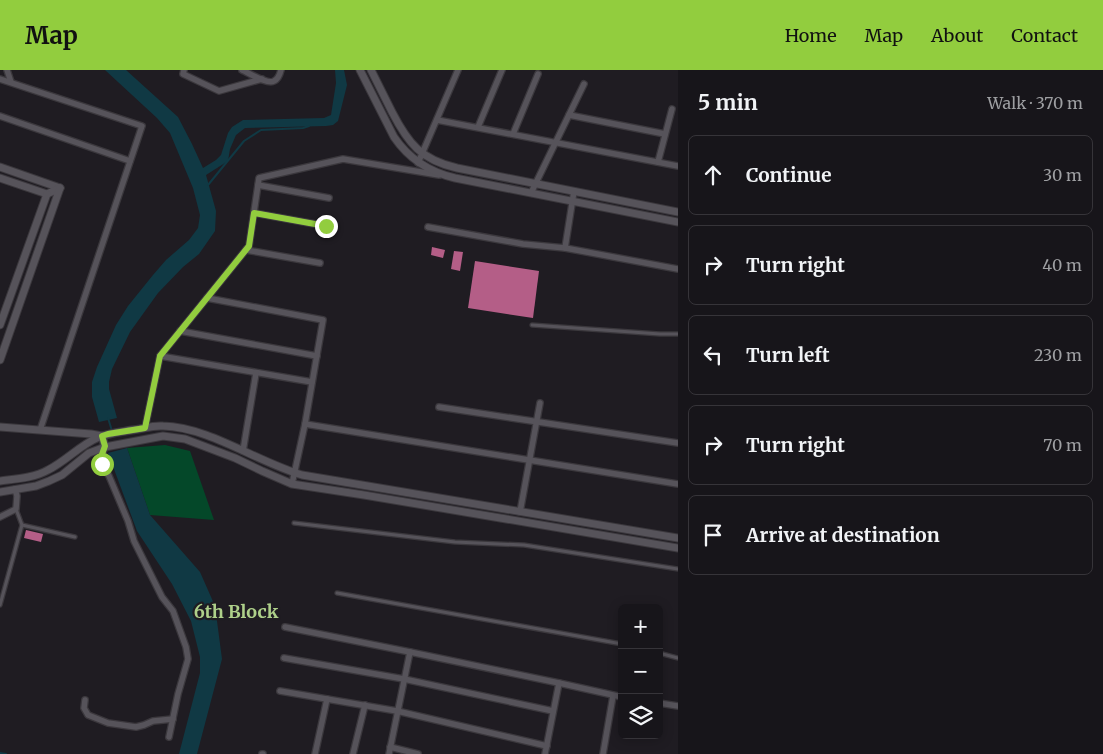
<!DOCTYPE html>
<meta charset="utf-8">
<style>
:root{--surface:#17151a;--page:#201e23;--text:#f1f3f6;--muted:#9e9fa2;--line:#363439;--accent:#92cd3e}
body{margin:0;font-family:Merriweather,serif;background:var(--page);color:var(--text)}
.controls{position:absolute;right:15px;bottom:15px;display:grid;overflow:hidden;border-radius:8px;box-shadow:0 2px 12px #0003}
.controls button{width:45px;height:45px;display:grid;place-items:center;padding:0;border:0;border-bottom:1px solid var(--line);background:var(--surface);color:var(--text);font:25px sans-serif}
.stop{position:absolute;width:15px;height:15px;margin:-11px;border:4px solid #92cd3e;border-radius:50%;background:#fff}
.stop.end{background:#92cd3e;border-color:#fff;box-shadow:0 1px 5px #0008}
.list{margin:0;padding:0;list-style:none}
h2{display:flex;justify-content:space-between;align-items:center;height:65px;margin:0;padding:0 20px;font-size:21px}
h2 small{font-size:16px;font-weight:400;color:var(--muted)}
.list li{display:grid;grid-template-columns:32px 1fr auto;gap:15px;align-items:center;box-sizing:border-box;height:80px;margin:0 10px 10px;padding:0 10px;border:1px solid var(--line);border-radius:8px}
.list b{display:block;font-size:19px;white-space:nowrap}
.list em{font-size:16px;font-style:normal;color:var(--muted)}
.icon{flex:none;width:28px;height:28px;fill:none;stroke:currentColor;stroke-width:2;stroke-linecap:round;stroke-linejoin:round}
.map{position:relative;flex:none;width:678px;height:684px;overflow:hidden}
header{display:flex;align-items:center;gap:30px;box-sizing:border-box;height:70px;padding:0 25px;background:var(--accent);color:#111}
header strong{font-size:24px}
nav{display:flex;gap:28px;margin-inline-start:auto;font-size:18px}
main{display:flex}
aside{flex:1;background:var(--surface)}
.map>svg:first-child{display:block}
.green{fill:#044829}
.water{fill:#103944}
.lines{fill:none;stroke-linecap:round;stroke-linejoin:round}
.stream{stroke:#103944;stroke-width:2}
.building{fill:#b45e87}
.service-casing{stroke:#3b383d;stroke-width:5.5}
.minor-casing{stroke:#3b383d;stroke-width:8}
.tertiary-casing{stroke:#3b383d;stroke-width:9}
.service{stroke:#56535a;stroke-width:3}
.minor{stroke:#56535a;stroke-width:5.5}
.tertiary{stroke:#56535a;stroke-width:7}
.route{stroke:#92cd3e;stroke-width:6}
.labels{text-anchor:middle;stroke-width:4.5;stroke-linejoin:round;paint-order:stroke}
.quarter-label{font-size:18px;font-weight:bold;fill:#aed08a;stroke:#1f1c22}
</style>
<header>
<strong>Map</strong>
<nav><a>Home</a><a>Map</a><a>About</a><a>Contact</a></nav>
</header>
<main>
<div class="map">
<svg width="678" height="684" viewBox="0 0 678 684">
<rect width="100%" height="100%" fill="#1f1c22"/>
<path class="green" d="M165,375L190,381L214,450L150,445L127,378Z"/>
<g class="water">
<path d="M105,0H126L178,47L192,74L203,98L216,90L221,85L228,63L232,57L243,50L324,48L331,45L336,13L335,0H344L347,15L338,51L333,55L326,56L245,58L236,65L230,79L228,91L206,105L216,141L215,161L199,184L183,197L158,223L130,262L112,299L109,312V319L117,348L99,352L92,327V312L97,297L116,255L128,236L153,205L166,190L189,170L198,158L200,145L193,118L170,63L157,48Z"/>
<path d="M127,378L150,445L200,502L215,536L222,589L197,684H179L200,603V587L191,551L172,514L137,461L108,383Z"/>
</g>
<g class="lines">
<g class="stream">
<path d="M208,115L244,71L261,60L303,58L309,56"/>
<path d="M108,348L112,361"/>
<path d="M0,683L6,684"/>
</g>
</g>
<g class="building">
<path d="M432,177L445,180L443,188L431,185Z"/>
<path d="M454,181L463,182L460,201L451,199Z"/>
<path d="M475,191L539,201L533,248L468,238Z"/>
<path d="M26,460L43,464L41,472L24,468Z"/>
</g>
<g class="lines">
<g class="service-casing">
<g id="service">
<path d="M532,255L660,264H678"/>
<path d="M294,453L455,472L524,475L678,499"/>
<path d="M22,455L75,467"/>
<path d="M337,523L622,574"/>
<path d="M0,535L22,455L16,439"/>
<path d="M659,583L678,588"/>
</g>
</g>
<g class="minor-casing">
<g id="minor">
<path d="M7,0L11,12"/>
<path d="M184,0L183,4L219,21L262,9"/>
<path d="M242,0C249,3 268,15 274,11C278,9 280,4 281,0"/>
<path d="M0,9L142,56L40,360"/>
<path d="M569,45L665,64"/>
<path d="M0,46L130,91"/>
<path d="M437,50L678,96"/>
<path d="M478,57L502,0"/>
<path d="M513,64L538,4"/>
<path d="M658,92L672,39"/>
<path d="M418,93L458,0"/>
<path d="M258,115L329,128"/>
<path d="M531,123L584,14"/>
<path d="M254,143L326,156"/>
<path d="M428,157L523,174L565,178L678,199"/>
<path d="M565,178L574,121"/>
<path d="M246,180L320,193"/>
<path d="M207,228L323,250L305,354L292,414"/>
<path d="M180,261L317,286"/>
<path d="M160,286L312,312"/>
<path d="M439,337L678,373"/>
<path d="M305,354L678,414"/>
<path d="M145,358L160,286L249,176L259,108L343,89L439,105"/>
<path d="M105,377L101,387L102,394L109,406L128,451L134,471L162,527L173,541L186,577L188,589L178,624L169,667"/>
<path d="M243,381L256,303"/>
<path d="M520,442L540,333"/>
<path d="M0,447L16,439L17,426L15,419"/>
<path d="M285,557L410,582L559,613L622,627"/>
<path d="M284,588L404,609L553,641"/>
<path d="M280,621L397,641L547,676"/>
<path d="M85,630L84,638L88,645L108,653L136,657L144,655L153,651L173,649"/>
<path d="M659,633L678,636"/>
<path d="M390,677L418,684"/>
<path d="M262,684H263"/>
<path d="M315,684L327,629"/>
<path d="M353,684L365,635"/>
<path d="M389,684L410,582"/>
<path d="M545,684L559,613"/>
<path d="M603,684L613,626"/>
</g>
</g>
<g class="tertiary-casing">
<g id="tertiary">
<path d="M360,0L394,67C409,89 429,102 455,108L678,152"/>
<path d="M371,0C378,14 385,28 392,42C408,73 421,90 457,98L678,142"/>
<path d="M0,97L60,118"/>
<path d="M0,108L47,124L60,118"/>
<path d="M0,255L47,124"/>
<path d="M0,290L60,118"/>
<path d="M0,357L91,364L102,366L105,377"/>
<path d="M0,411C15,409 34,408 48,400C66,391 80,375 99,367C110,363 121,362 132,360C142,359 153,355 163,356C209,357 257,392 302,405L678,468"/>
<path d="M0,422L36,416L49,411L62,405L89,383L105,377L163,366L185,369L235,388L262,401L292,414L364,425L678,478"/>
</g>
</g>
<use href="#service" class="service"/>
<use href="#minor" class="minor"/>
<use href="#tertiary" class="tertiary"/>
</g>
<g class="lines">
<path class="route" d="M102,394L101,387L105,376L102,366L108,364L145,358L160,286L249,176L254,143L326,156"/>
</g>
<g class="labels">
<g class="quarter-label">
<text x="236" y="548">6th Block</text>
</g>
</g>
</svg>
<div class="controls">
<button>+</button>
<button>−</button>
<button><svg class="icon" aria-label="layers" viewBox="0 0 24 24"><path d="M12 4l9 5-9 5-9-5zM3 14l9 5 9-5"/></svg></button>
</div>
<div class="stop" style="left:102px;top:394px"></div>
<div class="stop end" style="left:326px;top:156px"></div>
</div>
<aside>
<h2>5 min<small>Walk · 370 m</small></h2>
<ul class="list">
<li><svg class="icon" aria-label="ahead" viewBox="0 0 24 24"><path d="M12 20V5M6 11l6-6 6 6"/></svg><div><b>Continue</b></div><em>30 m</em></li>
<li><svg class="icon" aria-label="right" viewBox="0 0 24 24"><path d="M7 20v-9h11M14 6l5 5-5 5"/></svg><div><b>Turn right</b></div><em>40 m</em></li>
<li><svg class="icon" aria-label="left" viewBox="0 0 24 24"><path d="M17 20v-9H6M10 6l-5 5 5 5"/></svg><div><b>Turn left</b></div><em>230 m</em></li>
<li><svg class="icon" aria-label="right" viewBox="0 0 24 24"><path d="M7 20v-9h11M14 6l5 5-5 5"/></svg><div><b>Turn right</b></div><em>70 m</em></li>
<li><svg class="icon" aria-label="arrive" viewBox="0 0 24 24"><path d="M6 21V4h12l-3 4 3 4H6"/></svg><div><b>Arrive at destination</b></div></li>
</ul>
</aside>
</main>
